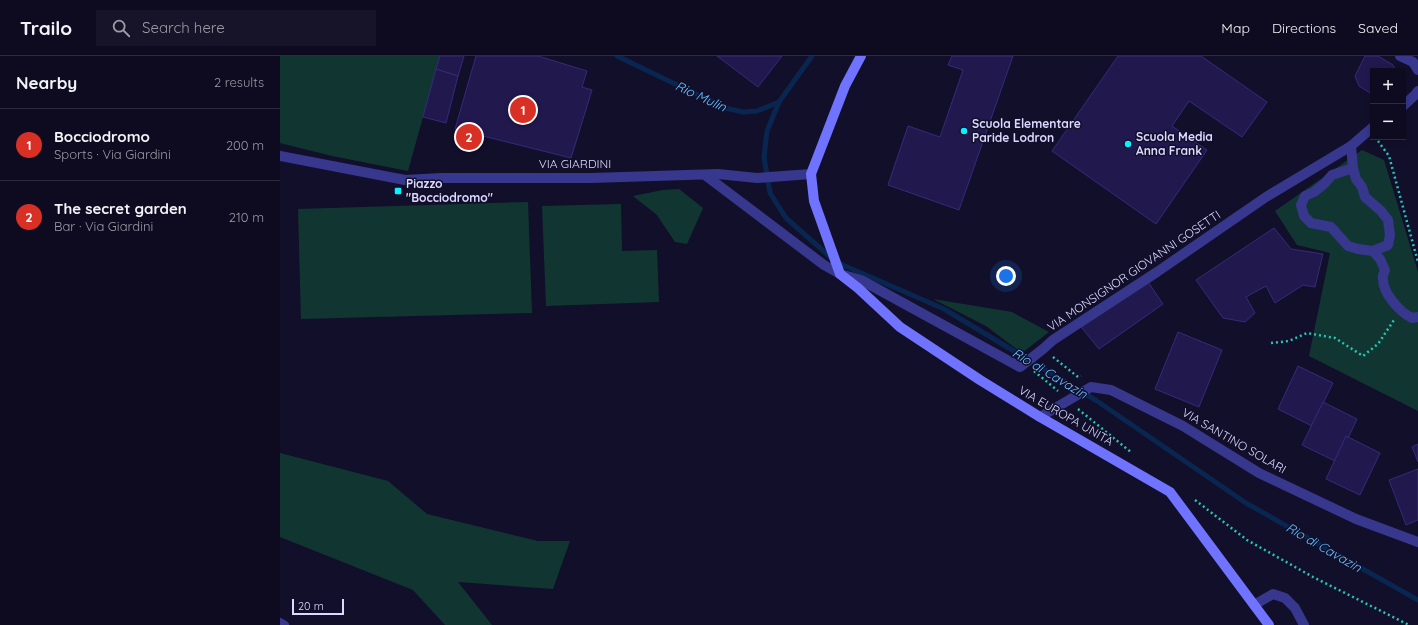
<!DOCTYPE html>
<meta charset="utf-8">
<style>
:root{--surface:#0e0b20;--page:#171429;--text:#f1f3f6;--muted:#9b9ba5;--line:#2e2b3e;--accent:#d93025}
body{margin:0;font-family:Quicksand,sans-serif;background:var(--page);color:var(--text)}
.controls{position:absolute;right:12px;top:12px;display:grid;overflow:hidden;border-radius:0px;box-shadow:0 2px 6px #0003}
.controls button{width:36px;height:36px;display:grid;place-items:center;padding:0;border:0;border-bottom:1px solid var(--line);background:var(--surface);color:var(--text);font:20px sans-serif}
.scale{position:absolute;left:12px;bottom:10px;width:52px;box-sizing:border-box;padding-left:4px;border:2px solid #dbd9ff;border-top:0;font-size:11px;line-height:14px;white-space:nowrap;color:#dbd9ff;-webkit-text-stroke:3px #120f2b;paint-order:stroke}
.you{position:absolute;left:726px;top:220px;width:14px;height:14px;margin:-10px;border:3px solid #fff;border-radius:50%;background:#1a73e8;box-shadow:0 0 0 6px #1a73e833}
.badge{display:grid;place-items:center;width:26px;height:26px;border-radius:50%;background:var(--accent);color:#fff;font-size:13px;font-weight:700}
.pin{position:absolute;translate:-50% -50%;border:2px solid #fff;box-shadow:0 1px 4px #0006}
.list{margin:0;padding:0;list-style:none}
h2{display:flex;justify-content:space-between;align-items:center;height:52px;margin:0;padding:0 16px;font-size:17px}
h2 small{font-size:13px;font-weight:400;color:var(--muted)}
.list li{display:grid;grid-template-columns:26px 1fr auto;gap:12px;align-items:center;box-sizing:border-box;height:72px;padding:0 16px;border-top:1px solid var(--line)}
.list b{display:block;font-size:15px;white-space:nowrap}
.list p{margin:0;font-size:13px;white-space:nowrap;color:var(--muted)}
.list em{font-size:13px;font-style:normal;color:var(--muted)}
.icon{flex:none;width:22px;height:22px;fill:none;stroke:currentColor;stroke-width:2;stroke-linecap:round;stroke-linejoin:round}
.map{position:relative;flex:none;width:1138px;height:569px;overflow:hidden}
header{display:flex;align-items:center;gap:24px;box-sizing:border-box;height:56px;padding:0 20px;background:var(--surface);border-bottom:1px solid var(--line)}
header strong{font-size:19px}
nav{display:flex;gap:22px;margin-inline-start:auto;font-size:14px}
.search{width:280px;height:36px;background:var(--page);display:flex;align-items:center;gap:10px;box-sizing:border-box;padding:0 14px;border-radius:0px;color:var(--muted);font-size:15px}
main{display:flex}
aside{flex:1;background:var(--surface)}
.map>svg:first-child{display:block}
.green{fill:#113632}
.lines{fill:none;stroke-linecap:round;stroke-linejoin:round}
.stream{stroke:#092650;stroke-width:5}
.building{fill:#21194d;stroke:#362a7b}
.path{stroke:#27c5b4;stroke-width:2.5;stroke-dasharray:2 3;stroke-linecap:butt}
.service{stroke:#36378d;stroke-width:8}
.pedestrian{stroke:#36378d;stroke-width:10}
.minor{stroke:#36378d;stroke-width:10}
.secondary{stroke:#7073ff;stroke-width:10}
.poi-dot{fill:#05f2ff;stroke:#120f2b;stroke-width:1.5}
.labels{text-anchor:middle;stroke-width:3;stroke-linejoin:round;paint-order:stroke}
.poi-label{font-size:12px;font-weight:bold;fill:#dbd9ff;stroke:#120f2b;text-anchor:start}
.street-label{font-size:12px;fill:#dbd9ff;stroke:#120f2b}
.water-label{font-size:13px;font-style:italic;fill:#67c0ff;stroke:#120f2b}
</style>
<header>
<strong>Trailo</strong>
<div class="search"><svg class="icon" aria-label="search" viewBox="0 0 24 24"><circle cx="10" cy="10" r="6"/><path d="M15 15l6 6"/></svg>Search here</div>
<nav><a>Map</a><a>Directions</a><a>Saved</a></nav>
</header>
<main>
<aside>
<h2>Nearby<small>2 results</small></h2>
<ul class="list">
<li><span class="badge">1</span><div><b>Bocciodromo</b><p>Sports · Via Giardini</p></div><em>200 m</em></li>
<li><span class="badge">2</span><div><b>The secret garden</b><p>Bar · Via Giardini</p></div><em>210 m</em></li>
</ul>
</aside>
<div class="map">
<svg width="1138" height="569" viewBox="0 0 1138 569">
<rect width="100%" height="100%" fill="#120f2b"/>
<g class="green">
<path d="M0,0H160L128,115L52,100L0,87Z"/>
<path d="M1082,94L1104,104L1138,216V355L1029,300L1050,197L1017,189L995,155Z"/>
<path d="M399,133L423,152L407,188L395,186L377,159L353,140L383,134Z"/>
<path d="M248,146L252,257L21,263L18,153Z"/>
<path d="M341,148L342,195L377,194L379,246L266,250L262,150Z"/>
<path d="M653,243L732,256L769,276L742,297L706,270Z"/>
<path d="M0,397L108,425L147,458L258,485H290L273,533L178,526L212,569H165L133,534L0,481Z"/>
</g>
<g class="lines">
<g class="stream">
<path d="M337,0L445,52L463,56L477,55L499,46L532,0"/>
<path d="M499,46L487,75L484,101L490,137L506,162L556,206L664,253L817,345L966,447L1138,544"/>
</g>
</g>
<g class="building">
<path d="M160,0H184L178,20L156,13Z"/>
<path d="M196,0H258L307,15L302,31L312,34L291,102L175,73Z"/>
<path d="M437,0H502L478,31Z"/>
<path d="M672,0H733L679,154L608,129L628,70L660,81L683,14L668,9Z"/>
<path d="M838,0H921L987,46L962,81L909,45L892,70L927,94L876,168L772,95Z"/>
<path d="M1085,0H1098L1113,9L1116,15H1093V39L1079,30L1075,20Z"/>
<path d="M156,13L178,20L166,67L143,61Z"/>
<path d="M994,172L1011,193L1043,198L1035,231L1023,229L995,247L986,230L966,241L975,257L965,266L943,262L916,224Z"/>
<path d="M866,223L883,248L819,293L798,267Z"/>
<path d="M898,276L942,294L919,351L875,333Z"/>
<path d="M1018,310L1053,327L1032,370L998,353Z"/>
<path d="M1043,346L1077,363L1057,406L1022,389Z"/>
<path d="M1066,380L1100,397L1080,439L1046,423Z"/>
<path d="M1138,388V406L1132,391Z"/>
<path d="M1138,413V464L1126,469L1109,424Z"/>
</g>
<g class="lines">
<g class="path">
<path d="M1098,85L1109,100L1138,206"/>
<path d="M991,287L1009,285L1027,277L1055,282L1083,300L1098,288L1114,264"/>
<path d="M773,301L798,321L801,320"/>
<path d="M754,315L778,335"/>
<path d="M798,353L852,397"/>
<path d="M915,444L967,484L1033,521L1129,569"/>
</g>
<path class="service" d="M0,566L5,569"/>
<g class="pedestrian">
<path d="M1071,90L1073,112L1052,119L1044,128L1034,136L1025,140L1021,149L1024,160L1031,167L1051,171L1068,190L1078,193L1093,195L1108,189L1110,179L1108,164L1101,155L1085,141L1082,131L1076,123L1073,112"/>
<path d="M1093,195L1100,203L1105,214C1104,217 1102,220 1103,223C1103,238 1120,256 1132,262L1138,261"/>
</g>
<g class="minor">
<path d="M1120,0L1133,6L1138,14"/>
<path d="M1123,50L1135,39L1138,35"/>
<path d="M0,100L125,124L161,122H311L438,118L477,122L531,118"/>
<path d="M425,119L544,209L560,218L581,224L740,311L763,293L773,284L877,216L986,141L1071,90L1093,71"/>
<path d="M760,361L811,331L831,334L903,370L979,417L1076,463L1138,486"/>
<path d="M974,549L993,538L1005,542L1015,552L1024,569"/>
</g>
<path class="secondary" d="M581,0L565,30L531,118L534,145L560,218L578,232L620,271L700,324L760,361L890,436L989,569"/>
</g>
<g class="poi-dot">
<circle cx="684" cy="75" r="4"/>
<circle cx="848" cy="88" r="4"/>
<rect x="114" y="131" width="8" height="8" rx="2"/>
</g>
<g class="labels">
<g class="poi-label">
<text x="692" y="72">Scuola Elementare<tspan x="692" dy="14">Paride Lodron</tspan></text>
<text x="856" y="85">Scuola Media<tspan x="856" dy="14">Anna Frank</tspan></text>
<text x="126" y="132">Piazzo<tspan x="126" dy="14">"Bocciodromo"</tspan></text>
</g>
<g class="street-label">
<text x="295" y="112">VIA GIARDINI</text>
<text transform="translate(854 215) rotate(-34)" y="4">VIA MONSIGNOR GIOVANNI GOSETTI</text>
<text transform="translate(786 360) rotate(30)" y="4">VIA EUROPA UNITA</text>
<text transform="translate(954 385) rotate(30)" y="4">VIA SANTINO SOLARI</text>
</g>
<g class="water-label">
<text transform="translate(421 40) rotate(25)" y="5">Rio Mulin</text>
<text transform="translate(770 317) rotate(31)" y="5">Rio di Cavazin</text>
<text transform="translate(1044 491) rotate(30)" y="5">Rio di Cavazin</text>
</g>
</g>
</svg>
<div class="controls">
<button>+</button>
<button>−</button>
</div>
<div class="scale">20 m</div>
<div class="you"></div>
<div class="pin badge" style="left:243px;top:54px">1</div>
<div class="pin badge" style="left:189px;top:81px">2</div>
</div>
</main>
